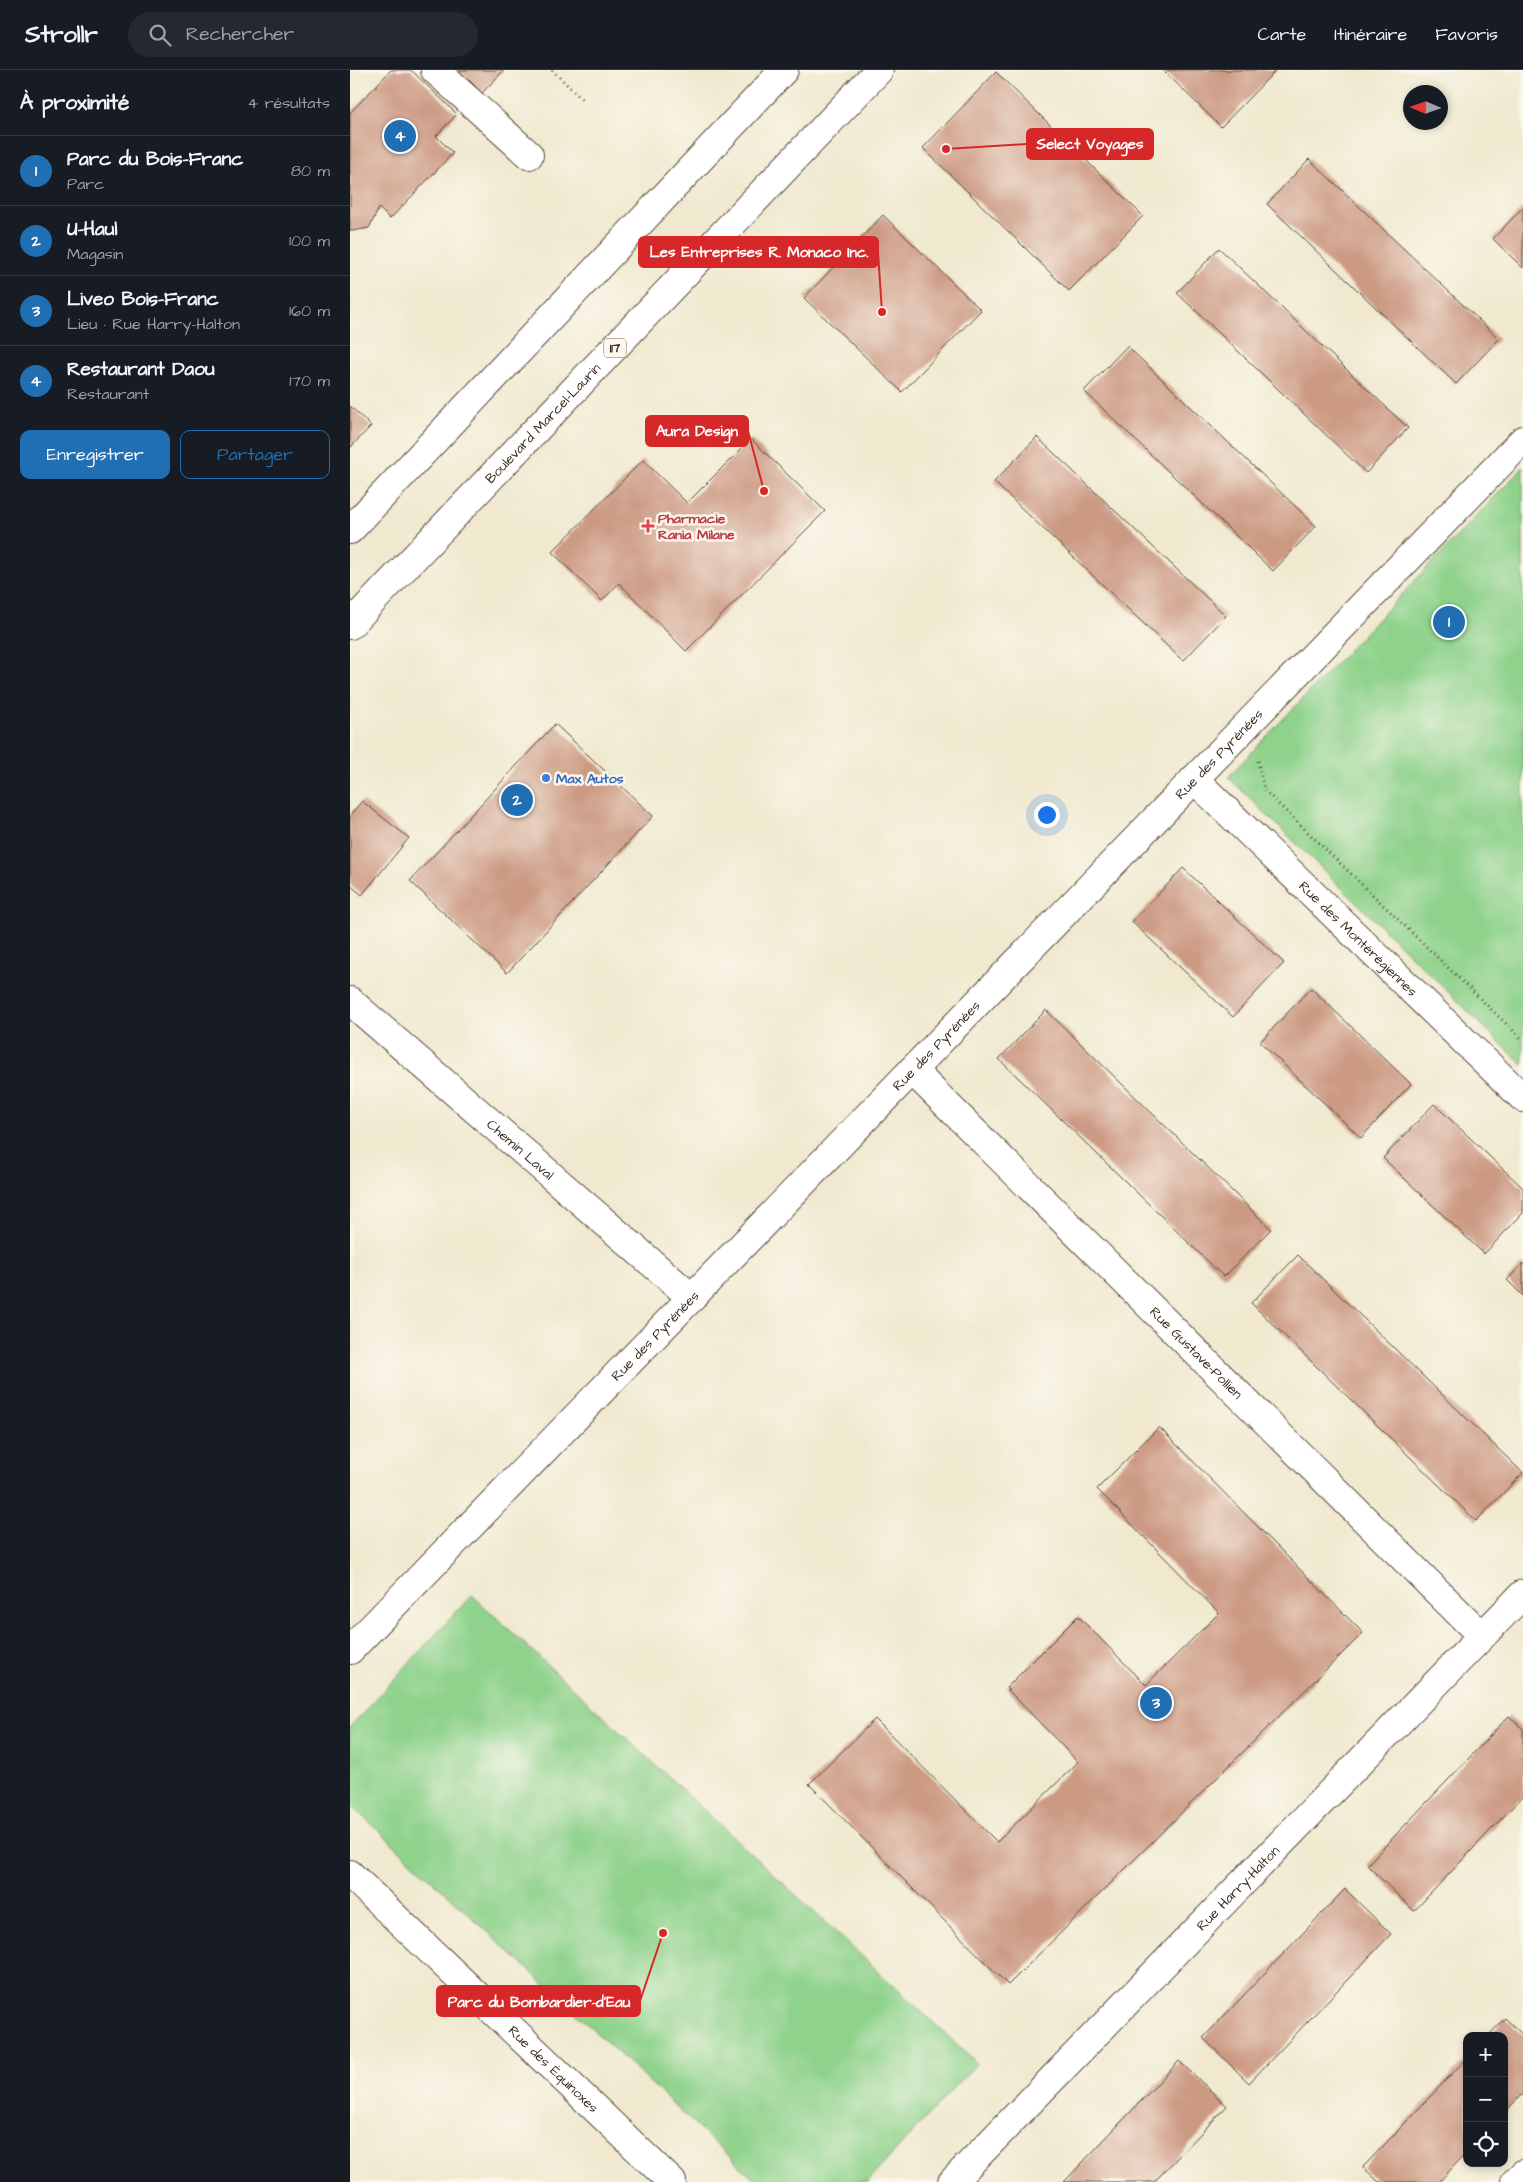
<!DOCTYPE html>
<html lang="fr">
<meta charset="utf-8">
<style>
:root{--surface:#171b24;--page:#242831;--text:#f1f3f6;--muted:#9ea1a6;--line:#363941;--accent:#1f6fb2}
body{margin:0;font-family:"Architects Daughter",sans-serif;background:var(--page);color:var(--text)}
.controls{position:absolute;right:15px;bottom:15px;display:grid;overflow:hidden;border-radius:10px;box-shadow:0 2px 8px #0003}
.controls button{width:45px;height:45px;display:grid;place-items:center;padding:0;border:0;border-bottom:1px solid var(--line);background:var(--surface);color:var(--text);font:25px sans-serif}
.compass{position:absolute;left:1053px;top:15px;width:45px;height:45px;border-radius:50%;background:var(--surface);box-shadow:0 2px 8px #0003;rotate:272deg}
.you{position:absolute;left:696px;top:744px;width:18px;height:18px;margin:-12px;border:4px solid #fff;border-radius:50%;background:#1a73e8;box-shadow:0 0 0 8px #1a73e833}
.badge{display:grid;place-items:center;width:32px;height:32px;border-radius:50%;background:var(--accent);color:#fff;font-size:16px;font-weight:700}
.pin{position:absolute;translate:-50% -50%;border:2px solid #fff;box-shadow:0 1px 5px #0006}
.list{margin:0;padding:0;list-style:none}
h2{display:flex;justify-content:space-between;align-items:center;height:65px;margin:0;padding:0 20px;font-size:21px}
h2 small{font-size:16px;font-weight:400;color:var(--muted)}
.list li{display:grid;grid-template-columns:32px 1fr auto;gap:15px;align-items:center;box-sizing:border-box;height:70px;padding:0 20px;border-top:1px solid var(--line)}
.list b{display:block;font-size:19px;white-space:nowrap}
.list p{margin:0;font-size:16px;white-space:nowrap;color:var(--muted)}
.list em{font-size:16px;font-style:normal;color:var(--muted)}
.actions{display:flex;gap:10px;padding:15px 20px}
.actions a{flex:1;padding:11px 0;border:1px solid var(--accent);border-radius:10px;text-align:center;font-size:18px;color:var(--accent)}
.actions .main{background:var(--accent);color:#fff}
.icon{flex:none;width:28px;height:28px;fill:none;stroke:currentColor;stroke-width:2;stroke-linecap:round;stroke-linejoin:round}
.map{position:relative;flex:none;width:1173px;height:2112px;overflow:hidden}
header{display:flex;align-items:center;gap:30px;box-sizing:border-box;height:70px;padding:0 25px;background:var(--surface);border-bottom:1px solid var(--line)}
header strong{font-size:24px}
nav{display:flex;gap:28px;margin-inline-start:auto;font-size:18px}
.search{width:350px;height:45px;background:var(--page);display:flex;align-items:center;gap:12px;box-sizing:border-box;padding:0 18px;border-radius:28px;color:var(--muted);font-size:19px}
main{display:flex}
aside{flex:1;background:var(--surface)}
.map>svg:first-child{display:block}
.green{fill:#8ed28b;stroke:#647e54}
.building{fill:#cc9a83}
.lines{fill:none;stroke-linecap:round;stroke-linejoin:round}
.minor-casing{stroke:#564739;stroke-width:30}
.major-casing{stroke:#564739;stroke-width:30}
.path{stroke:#564739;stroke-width:3;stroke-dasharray:1 4;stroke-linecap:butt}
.minor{stroke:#fff;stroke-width:28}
.major{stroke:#fff;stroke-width:28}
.health-dot{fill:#e0444e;stroke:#fbf7ec;stroke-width:2}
.shop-dot{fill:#3f7fe0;stroke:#fbf7ec;stroke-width:2}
.labels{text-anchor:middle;stroke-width:5;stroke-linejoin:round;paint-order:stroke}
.shield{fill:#fbf7ec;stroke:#75685c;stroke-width:1}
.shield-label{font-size:12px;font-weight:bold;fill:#3b2a1e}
.street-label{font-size:14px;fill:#3b2a1e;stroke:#fbf7ec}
.health-label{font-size:14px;font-weight:bold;fill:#be3a42;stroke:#fbf7ec;text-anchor:start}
.shop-label{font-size:14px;font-weight:bold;fill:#366cbe;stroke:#fbf7ec;text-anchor:start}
.leader{fill:none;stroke:#d62828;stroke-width:2}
.callout-dot{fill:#d62828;stroke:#fbf7ec;stroke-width:2}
.callout{fill:#d62828;stroke:#d62828;stroke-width:2}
.callout-label{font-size:15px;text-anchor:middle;font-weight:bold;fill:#fff}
</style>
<header>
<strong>Strollr</strong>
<div class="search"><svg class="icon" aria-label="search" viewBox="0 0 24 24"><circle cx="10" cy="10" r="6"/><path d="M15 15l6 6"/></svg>Rechercher</div>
<nav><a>Carte</a><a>Itinéraire</a><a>Favoris</a></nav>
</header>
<main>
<aside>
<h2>À proximité<small>4 résultats</small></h2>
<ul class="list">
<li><span class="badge">1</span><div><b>Parc du Bois-Franc</b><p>Parc</p></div><em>80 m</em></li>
<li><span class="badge">2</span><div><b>U-Haul</b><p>Magasin</p></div><em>100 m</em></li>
<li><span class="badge">3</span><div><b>Liveo Bois-Franc</b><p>Lieu · Rue Harry-Halton</p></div><em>160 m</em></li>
<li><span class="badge">4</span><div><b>Restaurant Daou</b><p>Restaurant</p></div><em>170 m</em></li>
</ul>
<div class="actions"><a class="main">Enregistrer</a><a>Partager</a></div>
</aside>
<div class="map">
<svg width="1173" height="2112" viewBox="0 0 1173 2112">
<rect width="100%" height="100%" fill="#fbf7ec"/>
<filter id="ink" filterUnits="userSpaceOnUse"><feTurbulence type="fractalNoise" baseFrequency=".02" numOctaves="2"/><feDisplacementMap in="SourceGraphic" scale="10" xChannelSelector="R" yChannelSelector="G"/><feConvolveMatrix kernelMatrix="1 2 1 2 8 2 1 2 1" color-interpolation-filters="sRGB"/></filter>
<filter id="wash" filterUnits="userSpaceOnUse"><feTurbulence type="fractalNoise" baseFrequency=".0096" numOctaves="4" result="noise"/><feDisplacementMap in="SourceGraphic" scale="20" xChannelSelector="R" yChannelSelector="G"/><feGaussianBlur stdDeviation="1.12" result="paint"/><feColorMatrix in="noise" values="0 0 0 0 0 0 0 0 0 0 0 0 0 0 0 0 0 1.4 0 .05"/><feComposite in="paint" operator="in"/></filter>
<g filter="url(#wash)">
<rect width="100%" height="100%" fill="#f0e9d0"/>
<g class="green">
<path d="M1173,397V995L878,707Z"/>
<path d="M122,1525L627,1993L517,2112H407L0,1734V1657Z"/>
</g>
<g id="blocks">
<g class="building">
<path d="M41,0H61L107,44L86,66L103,83L40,149L29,138L19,158L2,161L0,160V43Z"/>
<path d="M109,0H154L132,23Z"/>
<path d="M813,0H926L871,57Z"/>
<path d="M646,2L793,146L719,221L573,78Z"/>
<path d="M959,89L1149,269L1106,314L917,134Z"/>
<path d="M1173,137V198L1143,169Z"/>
<path d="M533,145L631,240L552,322L454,228Z"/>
<path d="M869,178L1058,358L1016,403L827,223Z"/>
<path d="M777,276L966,456L923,501L734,321Z"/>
<path d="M0,336L21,356L0,378Z"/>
<path d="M687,367L876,546L833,591L644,412Z"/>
<path d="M401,369L475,441L336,581L269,513L252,531L202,482L293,390L337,433Z"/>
<path d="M205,654L303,746L157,903L60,811Z"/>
<path d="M12,731L59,768L12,825L0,815V745Z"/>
<path d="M833,798L934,893L883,947L782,852Z"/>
<path d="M961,918L1061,1014L1011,1068L910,972Z"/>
<path d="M696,940L921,1159L874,1207L649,989Z"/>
<path d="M1084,1034L1173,1118V1143L1134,1184L1033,1088Z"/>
<path d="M948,1185L1173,1403L1126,1451L901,1233Z"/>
<path d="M1173,1193V1226L1157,1210Z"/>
<path d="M809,1357L1013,1563L658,1915L459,1714L525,1649L647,1772L728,1692L656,1618L728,1546L796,1615L869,1543L747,1419Z"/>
<path d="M1159,1646L1173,1659V1726L1064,1841L1017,1795Z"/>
<path d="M995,1819L1041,1864L899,2013L853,1968Z"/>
<path d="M1155,1948L1173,1965V2023L1154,2043V1966H1138Z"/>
<path d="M1117,1988V2082L1089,2112H1029L1013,2097Z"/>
<path d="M829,1991L877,2036L804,2112H714Z"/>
</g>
</g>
</g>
<g filter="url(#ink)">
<use href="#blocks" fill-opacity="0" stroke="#564739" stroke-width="1"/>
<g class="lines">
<g class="minor-casing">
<g id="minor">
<path d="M85,0L179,85"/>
<path id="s1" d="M844,709L1173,1028"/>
<path id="s2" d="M0,931L342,1228"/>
<path id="s3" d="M562,1000L1132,1566"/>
<path id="s4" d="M0,1580L1173,370"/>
<path id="s5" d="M0,1804L322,2112"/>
<path id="s6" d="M602,2112L1173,1524"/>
<path d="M1165,2112L1173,2104"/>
</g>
</g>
<g class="major-casing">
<g id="major">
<path d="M0,460L434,0"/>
<path id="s7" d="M0,555L529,0"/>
</g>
</g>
<g class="path">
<path d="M202,0L233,30"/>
<path d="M908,691L914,720L1173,970"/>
</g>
<use href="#minor" class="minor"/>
<use href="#major" class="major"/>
</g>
</g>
<path class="health-dot" d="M295.5 448.5h5v5h5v5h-5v5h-5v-5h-5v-5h5z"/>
<circle class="shop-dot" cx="196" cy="708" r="5"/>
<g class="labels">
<rect class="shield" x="254" y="268.5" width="22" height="19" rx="4"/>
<g class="shield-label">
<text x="265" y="282">117</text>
</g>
<g class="street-label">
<text dy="5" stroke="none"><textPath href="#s7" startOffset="279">Boulevard Marcel-Laurin</textPath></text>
<text dy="5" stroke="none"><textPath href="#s4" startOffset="1248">Rue des Pyrénées</textPath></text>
<text dy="5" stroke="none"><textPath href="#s1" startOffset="229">Rue des Montérégiennes</textPath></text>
<text dy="5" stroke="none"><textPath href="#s4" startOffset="842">Rue des Pyrénées</textPath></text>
<text dy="5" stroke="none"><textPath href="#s2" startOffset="226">Chemin Laval</textPath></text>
<text dy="5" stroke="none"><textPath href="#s4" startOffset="438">Rue des Pyrénées</textPath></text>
<text dy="5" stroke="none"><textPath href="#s3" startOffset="401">Rue Gustave-Pollien</textPath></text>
<text dy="5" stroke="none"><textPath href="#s6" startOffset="410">Rue Harry-Halton</textPath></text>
<text dy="5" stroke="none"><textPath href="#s5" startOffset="282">Rue des Équinoxes</textPath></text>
</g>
<g class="health-label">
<text x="308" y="453">Pharmacie<tspan x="308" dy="16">Rania Milane</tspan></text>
</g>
<g class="shop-label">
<text x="206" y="713">Max Autos</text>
</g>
</g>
<path class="leader" d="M596 79L677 74M532 242L528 182M414 421L398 361M313 1863L290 1931"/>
<g class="callout-dot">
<circle cx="596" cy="79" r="5"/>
<circle cx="532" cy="242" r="5"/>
<circle cx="414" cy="421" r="5"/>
<circle cx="313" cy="1863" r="5"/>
</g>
<g class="callout">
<rect x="677" y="59" width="126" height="30" rx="5"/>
<rect x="289" y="167" width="239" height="30" rx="5"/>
<rect x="296" y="346" width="102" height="30" rx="5"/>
<rect x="87" y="1916" width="203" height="30" rx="5"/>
</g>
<g class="callout-label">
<text x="740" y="79">Select Voyages</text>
<text x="409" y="187">Les Entreprises R. Monaco Inc.</text>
<text x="347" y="366">Aura Design</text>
<text x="189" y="1937">Parc du Bombardier-d'Eau</text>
</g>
</svg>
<div class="controls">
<button>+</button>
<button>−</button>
<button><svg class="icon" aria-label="locate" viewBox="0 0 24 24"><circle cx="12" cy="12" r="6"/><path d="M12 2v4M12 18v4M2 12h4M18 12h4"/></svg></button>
</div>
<svg class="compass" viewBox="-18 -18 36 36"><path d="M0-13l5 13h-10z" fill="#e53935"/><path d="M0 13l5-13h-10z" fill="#9ea1a6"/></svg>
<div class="you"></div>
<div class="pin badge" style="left:1099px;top:552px">1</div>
<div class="pin badge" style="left:167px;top:730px">2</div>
<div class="pin badge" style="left:806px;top:1633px">3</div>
<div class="pin badge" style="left:50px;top:66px">4</div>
</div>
</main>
